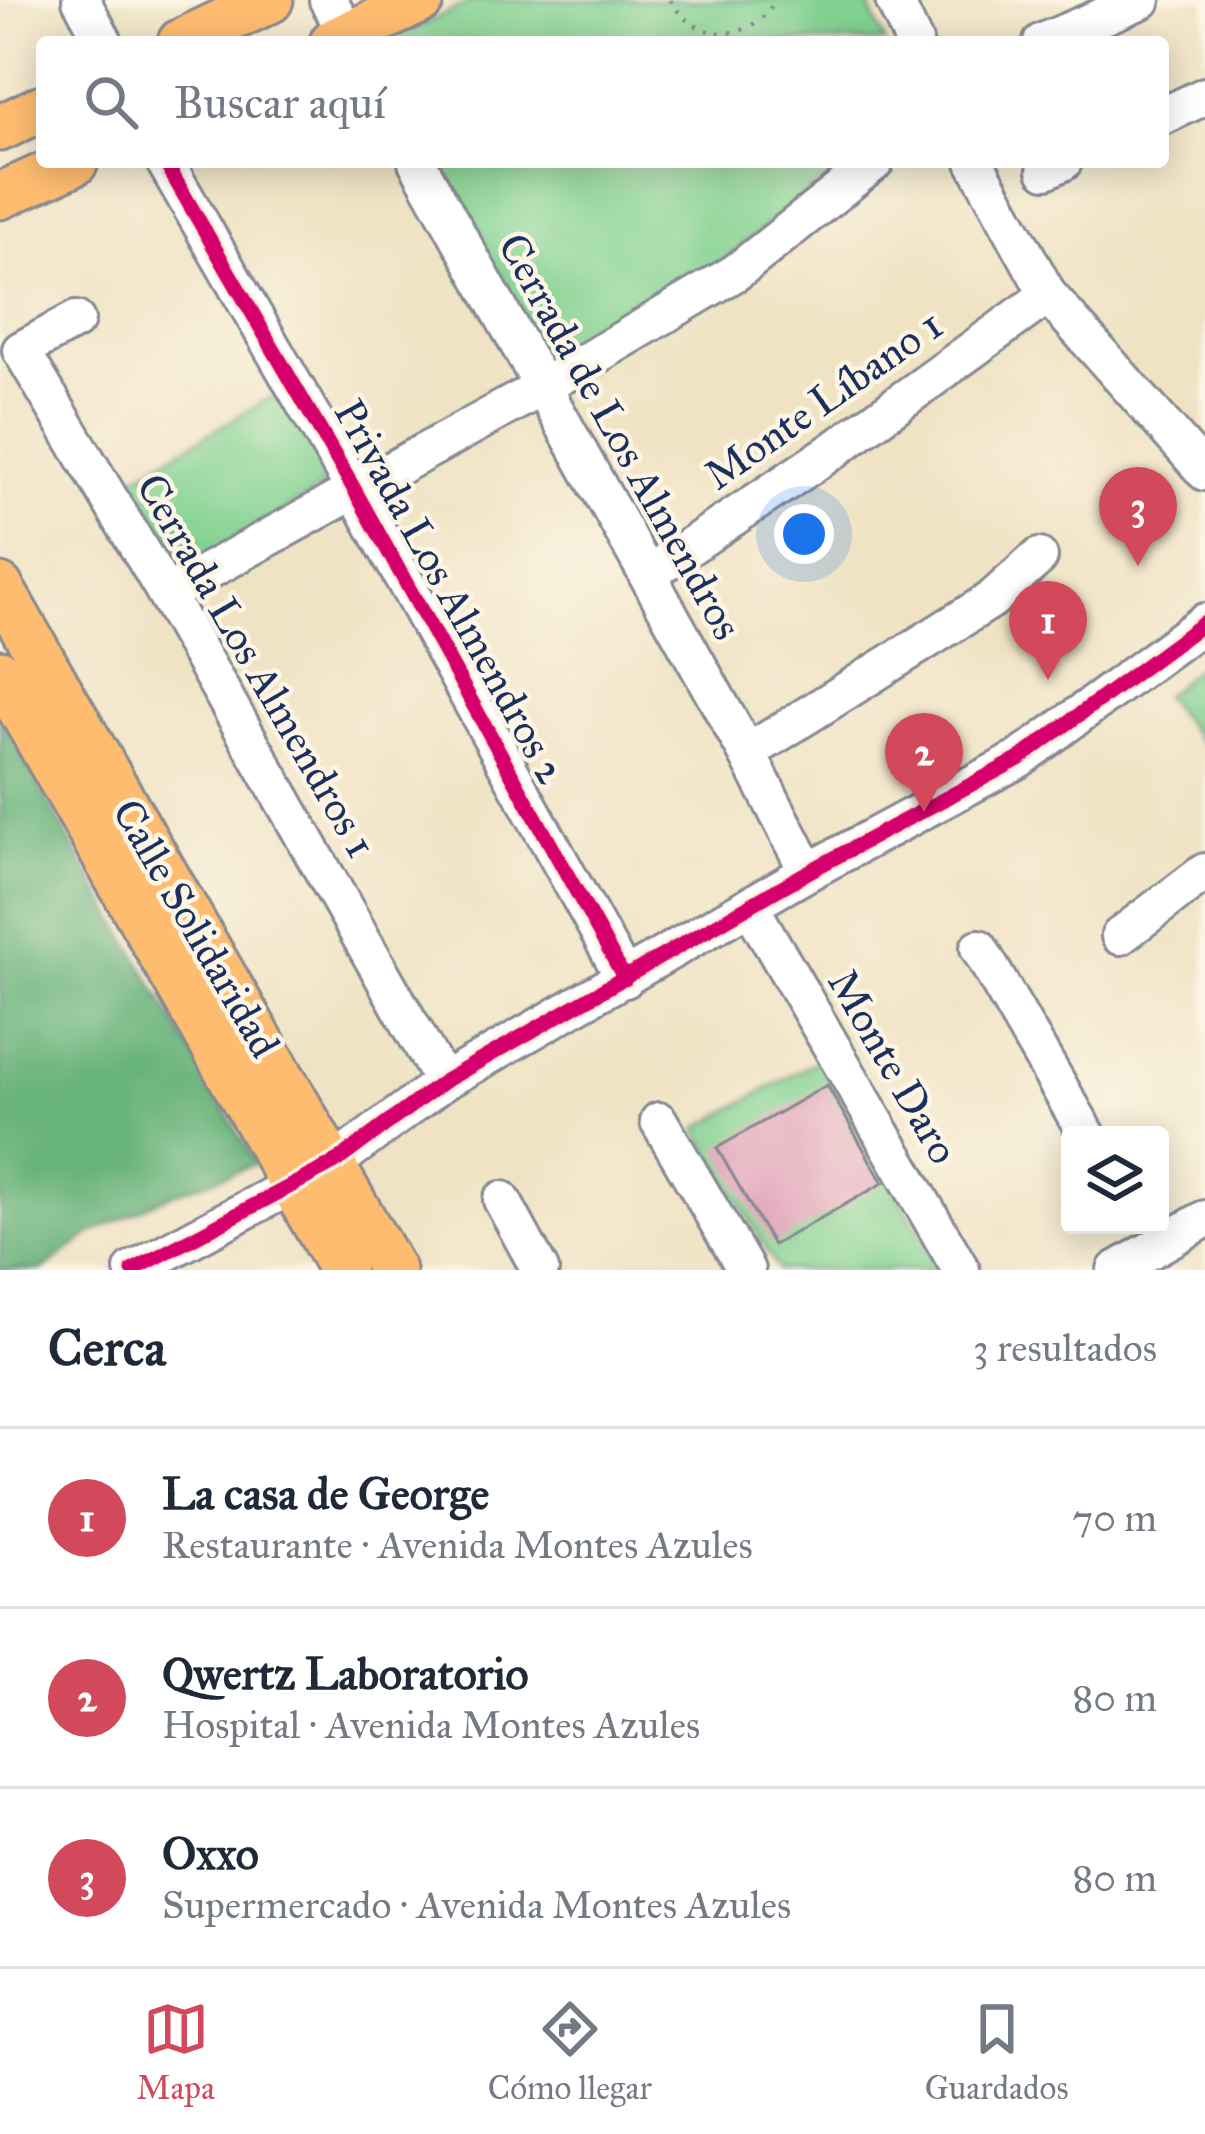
<!DOCTYPE html>
<html lang="es">
<meta charset="utf-8">
<style>
:root{--surface:#fff;--page:#f6f6f7;--text:#1f2937;--muted:#747a83;--line:#e0e1e3;--accent:#d1495b}
body{margin:0;font-family:"IM FELL Great Primer",serif;background:var(--page);color:var(--text)}
.controls{position:absolute;right:36px;bottom:36px;display:grid;overflow:hidden;border-radius:12px;box-shadow:0 6px 30px #0003}
.controls button{width:108px;height:108px;display:grid;place-items:center;padding:0;border:0;border-bottom:3px solid var(--line);background:var(--surface);color:var(--text);font:60px sans-serif}
.you{position:absolute;left:804px;top:534px;width:42px;height:42px;margin:-30px;border:9px solid #fff;border-radius:50%;background:#1a73e8;box-shadow:0 0 0 18px #1a73e833}
.badge{display:grid;place-items:center;width:78px;height:78px;border-radius:50%;background:var(--accent);color:#fff;font-size:39px;font-weight:700}
.pin{position:absolute;translate:-50% -99px;filter:drop-shadow(0 3px 6px #0008)}
.pin::after{content:'';position:absolute;top:63px;width:42px;height:36px;background:inherit;clip-path:polygon(0 0,100% 0,50% 100%)}
.list{margin:0;padding:0;list-style:none}
h2{display:flex;justify-content:space-between;align-items:center;height:156px;margin:0;padding:0 48px;font-size:51px}
h2 small{font-size:39px;font-weight:400;color:var(--muted)}
.list li{display:grid;grid-template-columns:78px 1fr auto;gap:36px;align-items:center;box-sizing:border-box;height:180px;padding:0 48px;border-top:3px solid var(--line)}
.list b{display:block;font-size:45px;white-space:nowrap}
.list p{margin:0;font-size:39px;white-space:nowrap;color:var(--muted)}
.list em{font-size:39px;font-style:normal;color:var(--muted)}
.icon{flex:none;width:66px;height:66px;fill:none;stroke:currentColor;stroke-width:2;stroke-linecap:round;stroke-linejoin:round}
.map{position:relative;flex:none;width:1205px;height:1270px;overflow:hidden}
.search{position:absolute;background:var(--surface);box-shadow:0 6px 30px #0003;left:36px;right:36px;top:36px;height:132px;display:flex;align-items:center;gap:30px;box-sizing:border-box;padding:0 42px;border-radius:12px;color:var(--muted);font-size:45px}
.sheet{height:696px;background:var(--surface)}
nav{display:flex;justify-content:space-around;align-items:center;box-sizing:border-box;height:168px;border-top:3px solid var(--line);background:var(--surface);font-size:33px;color:var(--muted)}
nav a{display:grid;justify-items:center;gap:6px}
nav .on{color:var(--accent)}
.map>svg:first-child{display:block}
.green{fill:#81d190;stroke:#4e8077;stroke-width:3}
.forest{fill:#68b37a;stroke:#42716c;stroke-width:3}
.building{fill:#df9cb8}
.lines{fill:none;stroke-linecap:round;stroke-linejoin:round}
.minor-casing{stroke:#868991;stroke-width:42}
.major-casing{stroke:#868991;stroke-width:51}
.path{stroke:#868991;stroke-width:4.5;stroke-dasharray:3 9;stroke-linecap:butt}
.minor{stroke:#fff;stroke-width:36}
.major{stroke:#febc70;stroke-width:45}
.cycleway-casing{stroke:#fcf5e5;stroke-width:22}
.cycleway{stroke:#d6006c;stroke-width:15}
.labels{text-anchor:middle;stroke-width:9;stroke-linejoin:round;paint-order:stroke}
.street-label{font-size:42px;fill:#1b2f5e;stroke:#fcf5e5}
</style>
<div class="map">
<svg width="1205" height="1270" viewBox="0 0 1205 1270">
<rect width="100%" height="100%" fill="#fcf5e5"/>
<filter id="ink" filterUnits="userSpaceOnUse"><feTurbulence type="fractalNoise" baseFrequency=".00833" numOctaves="2"/><feDisplacementMap in="SourceGraphic" scale="24" xChannelSelector="R" yChannelSelector="G"/><feConvolveMatrix kernelMatrix="1 2 1 2 8 2 1 2 1" color-interpolation-filters="sRGB"/></filter>
<filter id="wash" filterUnits="userSpaceOnUse"><feTurbulence type="fractalNoise" baseFrequency=".004" numOctaves="4" result="noise"/><feDisplacementMap in="SourceGraphic" scale="48" xChannelSelector="R" yChannelSelector="G"/><feGaussianBlur stdDeviation="2.7" result="paint"/><feColorMatrix in="noise" values="0 0 0 0 0 0 0 0 0 0 0 0 0 0 0 0 0 1.4 0 .05"/><feComposite in="paint" operator="in"/></filter>
<g filter="url(#wash)">
<rect width="100%" height="100%" fill="#f0e3c4"/>
<g class="green">
<path d="M474,0H866L885,42H387Z"/>
<path d="M432,162H845L725,260L567,356L549,355L535,347Z"/>
<path d="M284,390L325,466L321,488L204,560L178,559L129,480Z"/>
<path d="M1205,662V747L1163,696Z"/>
<path d="M820,1059L941,1270H778L697,1129Z"/>
</g>
<path class="forest" d="M0,718L256,1164L169,1195L91,1234L42,1270H0Z"/>
<g id="blocks">
<path class="building" d="M827,1085L883,1183L773,1245L717,1148Z"/>
</g>
</g>
<g filter="url(#ink)">
<use href="#blocks" fill-opacity="0" stroke="#868991" stroke-width="3"/>
<g class="lines">
<g class="minor-casing">
<g id="minor">
<path d="M81,0L104,42"/>
<path d="M328,0L352,42"/>
<path d="M894,0L914,42"/>
<path d="M1042,42L1142,0"/>
<path d="M1163,116L1205,96"/>
<path d="M165,162L354,489L625,979"/>
<path d="M417,162L747,753L808,872"/>
<path d="M975,162L1048,295L1205,472"/>
<path d="M1046,170L1063,162"/>
<path d="M76,320L21,350L166,594L443,1082"/>
<path d="M647,575L831,452L1048,295"/>
<path d="M166,594L541,388L735,273L875,162"/>
<path d="M747,753L991,600L1039,557"/>
<path d="M750,906L961,1270"/>
<path d="M1120,936L1205,872"/>
<path d="M979,948L1087,1135"/>
<path d="M659,1121L746,1270"/>
<path d="M502,1200L540,1270"/>
<path d="M133,1270L334,1163L443,1082L808,872L1019,759L1205,622"/>
<path d="M1116,1270L1205,1219"/>
</g>
</g>
<g class="major-casing">
<g id="major">
<path d="M181,42L270,0"/>
<path d="M333,42L421,0"/>
<path d="M0,128L42,108"/>
<path d="M0,196L75,162"/>
<path d="M0,587L392,1270"/>
<path d="M0,673L342,1270"/>
</g>
</g>
<path class="path" d="M670,0C695,43 751,45 775,0"/>
<use href="#minor" class="minor"/>
<use href="#major" class="major"/>
<g class="cycleway-casing">
<g id="cycleway">
<path d="M165,162L354,489L625,979"/>
<path d="M133,1270L334,1163L443,1082L808,872L1019,759L1205,622"/>
</g>
</g>
<use href="#cycleway" class="cycleway"/>
</g>
</g>
<g class="labels">
<g class="street-label">
<text transform="translate(823 399) rotate(-35)" y="15">Monte Líbano 1</text>
<text transform="translate(621 436) rotate(61)" y="15">Cerrada de Los Almendros</text>
<text transform="translate(451 591) rotate(61)" y="15">Privada Los Almendros 2</text>
<text transform="translate(257 665) rotate(60)" y="15">Cerrada Los Almendros 1</text>
<text transform="translate(197 928) rotate(60)" y="15">Calle Solidaridad</text>
<text transform="translate(894 1066) rotate(60)" y="15">Monte Daro</text>
</g>
</g>
</svg>
<div class="controls">
<button><svg class="icon" aria-label="layers" viewBox="0 0 24 24"><path d="M12 4l9 5-9 5-9-5zM3 14l9 5 9-5"/></svg></button>
</div>
<div class="you"></div>
<div class="pin badge" style="left:1048px;top:680px">1</div>
<div class="pin badge" style="left:924px;top:812px">2</div>
<div class="pin badge" style="left:1138px;top:566px">3</div>
<div class="search"><svg class="icon" aria-label="search" viewBox="0 0 24 24"><circle cx="10" cy="10" r="6"/><path d="M15 15l6 6"/></svg>Buscar aquí</div>
</div>
<section class="sheet">
<h2>Cerca<small>3 resultados</small></h2>
<ul class="list">
<li><span class="badge">1</span><div><b>La casa de George</b><p>Restaurante · Avenida Montes Azules</p></div><em>70 m</em></li>
<li><span class="badge">2</span><div><b>Qwertz Laboratorio</b><p>Hospital · Avenida Montes Azules</p></div><em>80 m</em></li>
<li><span class="badge">3</span><div><b>Oxxo</b><p>Supermercado · Avenida Montes Azules</p></div><em>80 m</em></li>
</ul>
</section>
<nav>
<a class="on"><svg class="icon" aria-label="map" viewBox="0 0 24 24"><path d="M3 6l6-2 6 2 6-2v14l-6 2-6-2-6 2zM9 4v14M15 6v14"/></svg>Mapa</a>
<a><svg class="icon" aria-label="directions" viewBox="0 0 24 24"><path d="M12 3l9 9-9 9-9-9zM9 14v-3h6M13 9l2 2-2 2"/></svg>Cómo llegar</a>
<a><svg class="icon" aria-label="saved" viewBox="0 0 24 24"><path d="M7 4h10v16l-5-4-5 4z"/></svg>Guardados</a>
</nav>
